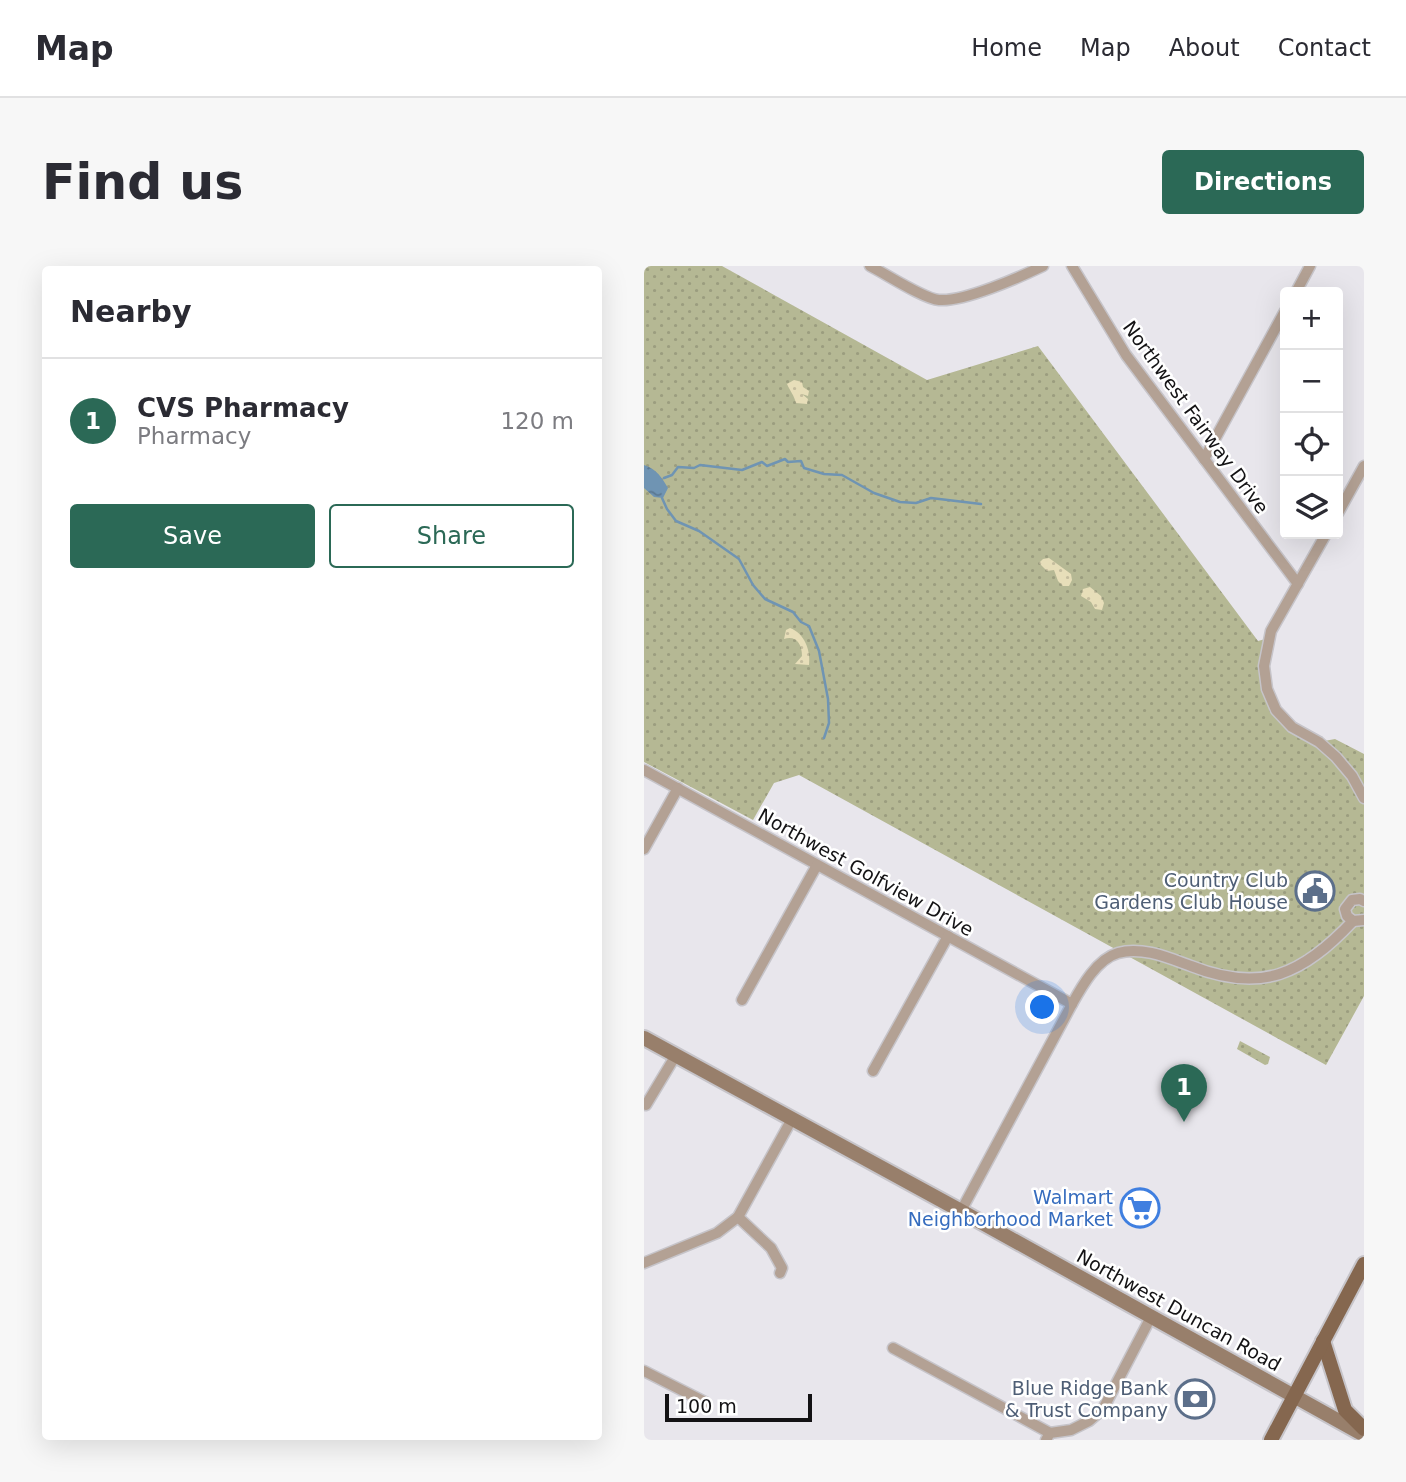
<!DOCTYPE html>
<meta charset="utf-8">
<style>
:root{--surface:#fff;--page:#f7f7f7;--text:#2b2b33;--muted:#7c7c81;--line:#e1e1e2;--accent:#2b6956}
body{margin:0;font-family:"DejaVu Sans",sans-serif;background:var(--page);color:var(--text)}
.controls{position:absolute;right:21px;top:21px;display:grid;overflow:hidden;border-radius:7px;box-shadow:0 7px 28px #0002}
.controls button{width:63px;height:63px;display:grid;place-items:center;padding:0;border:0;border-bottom:2px solid var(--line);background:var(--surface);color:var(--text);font:35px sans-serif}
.scale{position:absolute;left:21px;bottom:18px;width:147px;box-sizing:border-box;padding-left:7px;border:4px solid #131214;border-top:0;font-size:19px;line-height:24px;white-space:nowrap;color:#131214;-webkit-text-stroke:5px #fff;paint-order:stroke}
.you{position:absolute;left:399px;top:742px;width:24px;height:24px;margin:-18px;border:5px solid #fff;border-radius:50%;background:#1a73e8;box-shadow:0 0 0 10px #1a73e833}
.badge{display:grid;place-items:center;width:46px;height:46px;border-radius:50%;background:var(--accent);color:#fff;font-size:23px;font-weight:700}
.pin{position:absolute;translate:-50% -58px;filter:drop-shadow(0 2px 4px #0008)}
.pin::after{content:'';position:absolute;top:37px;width:24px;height:21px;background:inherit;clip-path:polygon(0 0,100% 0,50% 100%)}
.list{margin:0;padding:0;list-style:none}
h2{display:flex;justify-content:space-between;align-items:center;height:91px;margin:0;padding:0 28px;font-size:30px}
h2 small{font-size:23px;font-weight:400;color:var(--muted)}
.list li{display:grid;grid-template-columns:46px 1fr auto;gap:21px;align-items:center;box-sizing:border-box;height:126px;padding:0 28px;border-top:2px solid var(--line)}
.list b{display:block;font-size:26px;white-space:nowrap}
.list p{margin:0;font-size:23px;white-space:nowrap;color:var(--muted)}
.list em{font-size:23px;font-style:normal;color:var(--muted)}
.actions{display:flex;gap:14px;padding:21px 28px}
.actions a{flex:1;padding:16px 0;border:2px solid var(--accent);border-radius:7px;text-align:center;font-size:24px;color:var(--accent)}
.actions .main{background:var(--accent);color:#fff}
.icon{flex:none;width:38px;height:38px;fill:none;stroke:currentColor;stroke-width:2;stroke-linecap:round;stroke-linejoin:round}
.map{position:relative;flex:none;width:720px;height:1174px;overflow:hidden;border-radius:7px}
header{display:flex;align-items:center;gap:42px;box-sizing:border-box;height:98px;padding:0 35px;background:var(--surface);border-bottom:2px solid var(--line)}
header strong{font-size:33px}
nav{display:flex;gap:38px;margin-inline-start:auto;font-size:24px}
.intro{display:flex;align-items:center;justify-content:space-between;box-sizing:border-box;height:168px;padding:0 42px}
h1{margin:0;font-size:49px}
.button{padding:18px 32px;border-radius:7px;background:var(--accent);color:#fff;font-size:24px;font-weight:700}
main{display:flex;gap:42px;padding:0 42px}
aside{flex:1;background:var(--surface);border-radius:7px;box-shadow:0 7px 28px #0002}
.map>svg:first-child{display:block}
.grass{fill:url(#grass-dots)}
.sand{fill:url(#sand-dots)}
.water{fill:url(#water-ripples)}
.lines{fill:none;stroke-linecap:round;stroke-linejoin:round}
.stream{stroke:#6f94b3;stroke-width:2.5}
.street-casing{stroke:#c6c4c9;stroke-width:13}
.secondary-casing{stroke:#c6c4c9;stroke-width:18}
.primary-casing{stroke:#c6c4c9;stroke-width:18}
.street{stroke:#b3a194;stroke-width:10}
.secondary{stroke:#987f6b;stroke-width:14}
.primary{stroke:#85674f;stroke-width:14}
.labels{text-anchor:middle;stroke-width:5;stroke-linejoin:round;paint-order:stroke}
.street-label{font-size:19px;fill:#131214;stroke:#fff}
.service-label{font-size:19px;fill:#4e5e75;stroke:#fff;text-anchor:end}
.shop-label{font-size:19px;fill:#366cbe;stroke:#fff;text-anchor:end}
</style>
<header>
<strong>Map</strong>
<nav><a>Home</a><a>Map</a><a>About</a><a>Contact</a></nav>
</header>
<div class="intro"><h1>Find us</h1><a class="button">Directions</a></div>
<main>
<aside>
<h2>Nearby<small></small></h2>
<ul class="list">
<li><span class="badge">1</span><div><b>CVS Pharmacy</b><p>Pharmacy</p></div><em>120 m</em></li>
</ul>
<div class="actions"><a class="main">Save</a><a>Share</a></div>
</aside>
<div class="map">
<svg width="720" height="1174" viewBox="0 0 720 1174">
<defs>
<pattern id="grass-dots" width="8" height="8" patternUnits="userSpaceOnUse" patternTransform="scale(1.75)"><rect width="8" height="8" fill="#b5b894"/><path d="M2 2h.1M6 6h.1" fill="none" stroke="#9b9d7f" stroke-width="1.8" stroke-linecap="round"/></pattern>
<pattern id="sand-dots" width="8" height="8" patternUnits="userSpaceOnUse" patternTransform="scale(1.75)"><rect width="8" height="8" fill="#e7deb9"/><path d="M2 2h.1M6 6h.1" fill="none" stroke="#c5bd9e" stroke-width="1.8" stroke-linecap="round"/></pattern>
<pattern id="water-ripples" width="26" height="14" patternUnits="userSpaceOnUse" patternTransform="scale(1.75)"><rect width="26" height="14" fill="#6f94b3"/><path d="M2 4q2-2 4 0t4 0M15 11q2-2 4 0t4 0" fill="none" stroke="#5a7790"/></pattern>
</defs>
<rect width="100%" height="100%" fill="#e8e6ec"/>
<g class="grass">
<path d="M0,0H78L283,114L394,80L614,375L625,372L620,400L632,444L675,476L691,473L720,488V730L682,799L155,509L130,517L109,554L0,496Z"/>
<path d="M596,775L626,791L624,798L621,799L593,783Z"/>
</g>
<g class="sand">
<path d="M150,114L158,116L159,121L165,125L164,130L158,128L164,133L163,138L152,137C150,129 146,125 143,118Z"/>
<path d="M405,292L427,308L428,314L425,320H419L414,315L410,304L403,305L395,297L399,293Z"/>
<path d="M446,321L457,330L460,337L458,344L451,343L447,336L437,330L439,323Z"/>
<path d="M146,362C160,367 167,384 165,399L151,398L158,390C158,378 152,369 140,373L142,364Z"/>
</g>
<path class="water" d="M0,199C13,203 18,212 24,222L19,232L10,231L0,222Z"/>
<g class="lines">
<g class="stream">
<path d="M20,212L28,209L34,201L50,202L56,199L98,204L118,196L123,200L141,193L144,196L157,195L160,202L180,208L198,209L230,227L256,236L272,237L287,232L337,238"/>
<path d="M18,232L23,243L32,255L55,265L95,293L109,319L121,333L149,346L157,356L165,360L175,385L184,433L185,457L180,472"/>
</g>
<g class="street-casing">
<g id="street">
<path d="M226,0C242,8 280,33 295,34C320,36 376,11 399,0"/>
<path d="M428,0L482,89L654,318"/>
<path d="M652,26L666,0"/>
<path d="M560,193L641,45"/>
<path d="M694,247L720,200"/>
<path d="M682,268L627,365L620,400L623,423L632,444L648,461L675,476L692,491L708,510L720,532"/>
<path d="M0,504L428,738"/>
<path d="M0,583L34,522"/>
<path d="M720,635L716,633L708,634L701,643L703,650L709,655L720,654"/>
<path d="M98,734L173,599"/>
<path d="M229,805L304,670"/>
<path d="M2,839L32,789"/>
<path d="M317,945L428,738C438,720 453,693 474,687C498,680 525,692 547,700C618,728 659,708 709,655"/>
<path d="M94,951L127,982L138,1002L136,1007"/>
<path d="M0,997L73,967L94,951L148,853"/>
<path d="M249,1082L406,1167"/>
<path d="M0,1105L61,1136"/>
<path d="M402,1174L406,1167L427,1164L445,1155L459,1143L507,1051"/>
</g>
</g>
<g class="secondary-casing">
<path id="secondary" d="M0,772L317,945L720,1169"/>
</g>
<g class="primary-casing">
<g id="primary">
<path d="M679,1075L701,1144L720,1163"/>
<path d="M627,1174L720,998"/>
</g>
</g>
<use href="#street" class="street"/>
<use href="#secondary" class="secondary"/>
<use href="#primary" class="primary"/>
</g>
<defs>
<g id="civic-ring" transform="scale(2.0125)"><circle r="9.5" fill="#fff" stroke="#5c6f8a" stroke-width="1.5"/><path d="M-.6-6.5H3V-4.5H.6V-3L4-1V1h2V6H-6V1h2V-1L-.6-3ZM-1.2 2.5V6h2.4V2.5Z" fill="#5c6f8a"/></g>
<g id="supermarket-ring" transform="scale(2.0125)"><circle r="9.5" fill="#fff" stroke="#3f7fe0" stroke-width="1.5"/><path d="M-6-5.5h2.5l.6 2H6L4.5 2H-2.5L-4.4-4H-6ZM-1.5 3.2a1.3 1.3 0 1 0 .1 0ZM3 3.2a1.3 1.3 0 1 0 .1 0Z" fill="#3f7fe0"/></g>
<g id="bank-ring" transform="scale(2.0125)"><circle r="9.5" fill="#fff" stroke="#5c6f8a" stroke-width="1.5"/><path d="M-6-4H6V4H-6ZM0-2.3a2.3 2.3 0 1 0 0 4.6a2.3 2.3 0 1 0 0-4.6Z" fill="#5c6f8a"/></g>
</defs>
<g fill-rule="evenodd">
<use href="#civic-ring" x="671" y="625"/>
<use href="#supermarket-ring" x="496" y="942"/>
<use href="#bank-ring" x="551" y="1133"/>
</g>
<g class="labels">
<g class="street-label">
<text transform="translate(552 151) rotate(54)" y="7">Northwest Fairway Drive</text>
<text transform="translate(222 606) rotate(29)" y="7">Northwest Golfview Drive</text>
<text transform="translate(535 1044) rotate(29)" y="7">Northwest Duncan Road</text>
</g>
<g class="service-label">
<text x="644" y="621">Country Club<tspan x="644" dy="22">Gardens Club House</tspan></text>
<text x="524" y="1129">Blue Ridge Bank<tspan x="524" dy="22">&amp; Trust Company</tspan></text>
</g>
<g class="shop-label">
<text x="469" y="938">Walmart<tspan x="469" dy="22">Neighborhood Market</tspan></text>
</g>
</g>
</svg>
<div class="controls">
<button>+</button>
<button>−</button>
<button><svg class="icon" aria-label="locate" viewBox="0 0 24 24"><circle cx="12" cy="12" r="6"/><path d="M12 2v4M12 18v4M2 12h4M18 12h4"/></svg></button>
<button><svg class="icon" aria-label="layers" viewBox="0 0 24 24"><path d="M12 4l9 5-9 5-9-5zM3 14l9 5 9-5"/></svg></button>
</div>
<div class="scale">100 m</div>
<div class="you"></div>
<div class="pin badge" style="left:540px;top:856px">1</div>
</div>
</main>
